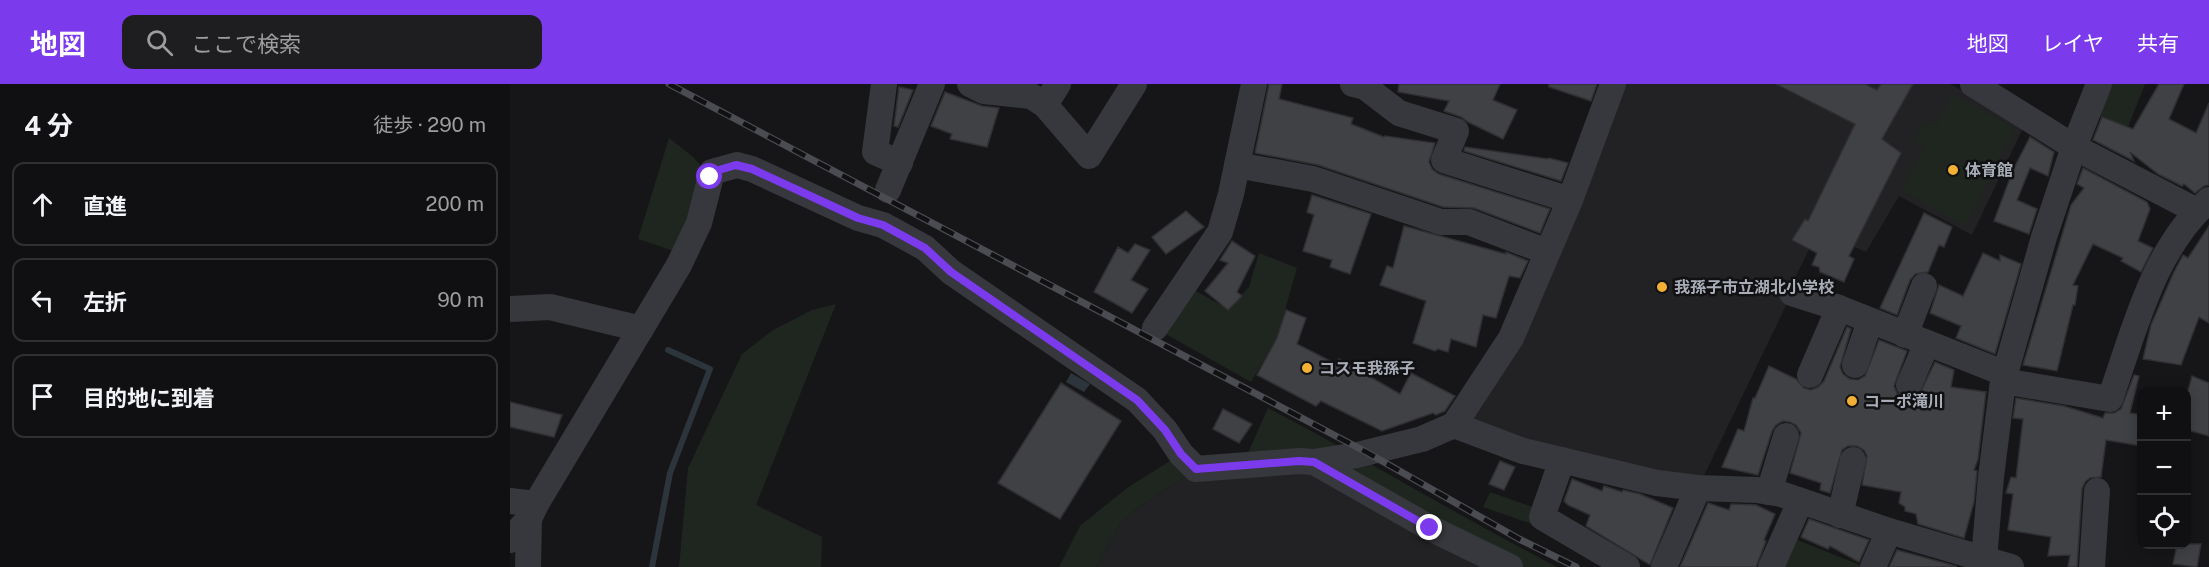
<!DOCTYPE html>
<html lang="ja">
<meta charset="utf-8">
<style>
:root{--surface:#101012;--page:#1e1e20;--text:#f1f3f6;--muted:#9c9d9f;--line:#303032;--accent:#7c3aed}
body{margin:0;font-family:"Public Sans","Noto Sans JP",sans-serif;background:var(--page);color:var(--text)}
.controls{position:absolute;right:18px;bottom:18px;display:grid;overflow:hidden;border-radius:12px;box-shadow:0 3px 15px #0003}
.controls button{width:54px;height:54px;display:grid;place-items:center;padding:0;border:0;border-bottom:2px solid var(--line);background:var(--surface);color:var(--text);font:30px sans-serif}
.stop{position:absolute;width:18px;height:18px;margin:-14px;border:4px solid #7c3aed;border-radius:50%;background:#fff}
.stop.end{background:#7c3aed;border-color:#fff;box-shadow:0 2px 6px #0008}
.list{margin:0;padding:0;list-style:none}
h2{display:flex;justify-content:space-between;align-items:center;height:78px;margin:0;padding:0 24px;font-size:26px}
h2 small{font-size:20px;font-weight:400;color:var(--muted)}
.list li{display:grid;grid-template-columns:39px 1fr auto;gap:18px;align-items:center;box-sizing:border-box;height:84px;margin:0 12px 12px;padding:0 12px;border:2px solid var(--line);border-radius:12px}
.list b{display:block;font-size:22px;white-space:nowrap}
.list em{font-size:20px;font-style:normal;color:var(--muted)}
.icon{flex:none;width:33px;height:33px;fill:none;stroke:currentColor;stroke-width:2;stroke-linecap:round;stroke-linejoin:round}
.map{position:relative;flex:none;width:1699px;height:483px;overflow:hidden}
header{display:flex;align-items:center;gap:36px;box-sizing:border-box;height:84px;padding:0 30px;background:var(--accent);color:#fff}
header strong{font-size:28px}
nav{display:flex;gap:33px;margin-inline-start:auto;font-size:21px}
.search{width:420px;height:54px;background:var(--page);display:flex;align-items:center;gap:15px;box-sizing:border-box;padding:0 21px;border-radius:12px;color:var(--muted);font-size:22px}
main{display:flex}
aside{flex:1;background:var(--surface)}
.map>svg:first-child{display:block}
.built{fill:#222225}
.green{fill:#1e261f}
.water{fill:#2c353c}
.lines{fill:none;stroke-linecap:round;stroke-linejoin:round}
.stream{stroke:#2c353c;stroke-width:6}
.building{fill:#404145;stroke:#303034;stroke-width:1.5}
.minor{stroke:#37383d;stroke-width:26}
.rail-casing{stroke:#4a4c52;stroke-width:7}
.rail{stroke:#111113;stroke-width:4.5;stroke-dasharray:14;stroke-linecap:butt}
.route{stroke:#7c3aed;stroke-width:8}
.poi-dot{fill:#f2b134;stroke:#111113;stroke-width:2}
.labels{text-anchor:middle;stroke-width:5;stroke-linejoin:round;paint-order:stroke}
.poi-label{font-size:16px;font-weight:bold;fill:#a8adb8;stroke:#111113;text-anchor:start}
</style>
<header>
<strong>地図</strong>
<div class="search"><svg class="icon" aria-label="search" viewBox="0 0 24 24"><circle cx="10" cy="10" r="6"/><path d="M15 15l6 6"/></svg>ここで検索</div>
<nav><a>地図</a><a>レイヤ</a><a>共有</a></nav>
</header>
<main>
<aside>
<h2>4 分<small>徒歩 · 290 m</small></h2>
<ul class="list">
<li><svg class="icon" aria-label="ahead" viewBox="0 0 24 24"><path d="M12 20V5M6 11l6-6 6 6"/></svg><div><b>直進</b></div><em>200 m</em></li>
<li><svg class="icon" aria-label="left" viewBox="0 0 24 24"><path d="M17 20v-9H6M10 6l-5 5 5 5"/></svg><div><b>左折</b></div><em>90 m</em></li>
<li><svg class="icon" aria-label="arrive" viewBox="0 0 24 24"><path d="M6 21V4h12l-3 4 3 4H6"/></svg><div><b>目的地に到着</b></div></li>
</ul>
</aside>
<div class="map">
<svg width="1699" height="483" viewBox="0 0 1699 483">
<rect width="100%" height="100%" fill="#161618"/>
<g class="built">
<path d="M1100,0H1440L1515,40L1462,151L1389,112L1356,168L1308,147L1284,196L1282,209L1188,404L944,341L1001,254Z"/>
<path d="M804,378L1000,483H586L611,439L625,426L686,385Z"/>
</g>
<g class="green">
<path d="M1589,0H1635L1618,43L1578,28Z"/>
<path d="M1442,10L1506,44L1455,142L1391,107L1414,65L1404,57L1413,36L1427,41Z"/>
<path d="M159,54L183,73L192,83L189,103L167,168L128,155Z"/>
<path d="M749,169L787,184L767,254L741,298L645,244L675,201L718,225L739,203Z"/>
<path d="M326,220L246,421L312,453L311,483H169L178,384L232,270L263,246L302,226Z"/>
<path d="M758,324C855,375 949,432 1047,483H1000L804,378L732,382Z"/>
<path d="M671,370L686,385L625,426L611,439L586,483H549L570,442L617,404Z"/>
<path d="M980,408L1025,424L1022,440L973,423Z"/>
<path d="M1275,451L1355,483H1270Z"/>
</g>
<path class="water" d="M561,289L580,300L574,308L556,298Z"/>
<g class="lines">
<path class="stream" d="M142,483L160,389L200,285L158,266"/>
</g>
<g class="building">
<path d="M759,0H772L769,15L843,34L841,40L874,53L875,52L925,59L919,78L922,85L929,90L1040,125L1030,149L964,124L933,123L808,81L745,69Z"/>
<path d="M889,0H990L983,16L1007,26L993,55L958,38L951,33L934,27L939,17L888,8Z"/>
<path d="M1039,0H1087L1081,17L1039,3Z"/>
<path d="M1266,0H1355L1367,6L1371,0H1403L1372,55L1391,69L1339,172L1344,175L1334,198L1310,188L1309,183L1302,181L1307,169L1282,156L1295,135L1298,137L1345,40Z"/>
<path d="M1649,0H1674L1659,35L1686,49L1699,19V101L1694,102L1685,109L1674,100L1672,102L1648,90L1620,68L1624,77L1583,56L1592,33L1623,45Z"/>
<path d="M389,3L403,6L388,43L384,42Z"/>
<path d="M435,8L472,22L489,24L477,63L440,55L442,50L421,42Z"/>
<path d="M1520,53L1544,68L1538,92L1520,84L1507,116L1527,125L1519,150L1484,137L1503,86Z"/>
<path d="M955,63L1038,75L1039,74L1058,79L1051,97L954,67Z"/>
<path d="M1573,84L1637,118L1640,125L1628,157L1643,164L1631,188L1611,177L1613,174L1583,160L1563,201L1568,202L1565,221H1563L1547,287L1513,281L1561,121L1574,104L1567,100Z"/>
<path d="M802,111L861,130L840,190L820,183L822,176L793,167L804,131L797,128Z"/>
<path d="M676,127L694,143L656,170L642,153Z"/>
<path d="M1414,129L1442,143L1434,163L1429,161L1418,188L1405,190L1400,196L1387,231L1370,224Z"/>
<path d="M894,142L996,170V168L1018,177L1010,194L999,192L986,234L973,231L966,263L941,255L938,268L928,265L925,267L903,259L916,217L870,201L877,182L883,184Z"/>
<path d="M1699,142V239L1689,233L1671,281L1633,275L1641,241L1663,190L1673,171L1678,174Z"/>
<path d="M722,157L745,172L727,208L732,212L718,226L695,207L718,179L710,176Z"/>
<path d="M625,160L640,166L621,196L638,205L622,229L584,208L608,163L618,169Z"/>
<path d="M1473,169L1490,177V171L1511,180L1485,270L1446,254L1451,242L1420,229L1429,201L1453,212Z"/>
<path d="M776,226L796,234L787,260L824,279L829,275L890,310L901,289L945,312L935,327L926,331L923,329L872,347L811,317L806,322L747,291L767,254Z"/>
<path d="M1337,243L1341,245L1330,283L1333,290L1340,295L1348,296L1355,292L1369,256L1397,267L1384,302L1387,309L1393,314L1401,316L1408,313L1425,278L1444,286L1441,303L1476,308L1468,375L1464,386L1467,387L1464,418L1454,454L1408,440L1406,430L1395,427V423L1389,419L1391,408L1352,401L1357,372L1354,366L1347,362H1338L1332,366L1320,409L1310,406L1311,399L1280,389L1291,349L1286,341L1280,338L1273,337L1266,341L1262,347L1248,391L1212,383L1228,345L1234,347L1243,314H1245L1259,282L1286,295L1294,304L1301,306L1308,303L1314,297Z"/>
<path d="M1624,291L1629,292L1620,329L1632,331V362L1596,356L1591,393L1580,394L1575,398L1572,405L1567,483H1558L1560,471L1538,472L1541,453L1498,446L1503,410L1496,409L1501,393L1506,394L1513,335L1503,334L1506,314L1554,322L1593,334L1595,329H1604L1611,325Z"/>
<path d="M1682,292L1699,299V352L1677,346V310Z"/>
<path d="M551,299L611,337L550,435L488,399Z"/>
<path d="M0,318L52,331L44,353L0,343Z"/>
<path d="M713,325L742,340L729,359L703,345Z"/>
<path d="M990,377L1005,383L994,406L979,400Z"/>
<path d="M1062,395L1092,407L1094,402L1112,408L1113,406L1130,410L1163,424L1140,481L1076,442L1080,431L1058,421L1054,417Z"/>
<path d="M1198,419L1219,426L1221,420L1246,421L1265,430L1254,456L1256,457L1246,483H1170Z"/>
<path d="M1299,435L1359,456L1349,478L1320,462L1318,465L1291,453Z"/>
<path d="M1667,460H1691L1687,483L1663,480Z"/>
<path d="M1387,466L1446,482V483H1379Z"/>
</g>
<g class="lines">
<g class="minor">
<path d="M374,0L365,68L390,79"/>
<path d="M460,0L474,7L521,12L535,21"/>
<path d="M548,0L535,21L579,72L624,0"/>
<path d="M843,0L855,3L889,29L946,47L934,76L1060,116"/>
<path d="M1463,0L1564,63L1687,127"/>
<path d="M727,81L803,95L931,138H959L1037,168"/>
<path d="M378,106L422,0"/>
<path d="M1282,209L1329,224L1496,290"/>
<path d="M0,225L40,223L131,245"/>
<path d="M645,244L710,148L721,110L744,0"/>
<path d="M1395,251L1414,202"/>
<path d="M1345,281L1360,237"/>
<path d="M1300,291L1329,224"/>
<path d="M1493,297L1600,315C1624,248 1643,165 1699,116"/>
<path d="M1399,301L1417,259"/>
<path d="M944,341L1013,367L1147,399L1188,404L1247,406L1271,410L1379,447L1501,483"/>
<path d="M1052,376L1032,433L1117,483"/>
<path d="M804,378L847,371L912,355L944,341L1001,254L1060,116L1103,0"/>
<path d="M1259,408L1276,352"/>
<path d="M0,417L26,420"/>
<path d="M1330,431L1343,376"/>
<path d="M0,456L19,435L26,420L169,181L189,139L202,88L227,81L242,85L348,134L373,141L415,164L441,188L627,316L655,346L671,370L686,385L789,377L804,378L920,444L1000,483"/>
<path d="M18,483L19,435"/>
<path d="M1154,483L1188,404"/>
<path d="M1261,483L1290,418"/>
<path d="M1363,483L1379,447"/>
<path d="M1470,483L1474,475L1481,393L1493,297L1534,153L1564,63L1589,0"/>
<path d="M1582,483L1587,407"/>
</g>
<g class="rail-casing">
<path id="rail" d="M159,0L858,369L1009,455L1066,483"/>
</g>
<use href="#rail" class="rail"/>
</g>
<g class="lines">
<path class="route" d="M200,93L202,88L226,81L242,85L348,134L373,141L415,164L441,188L627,316L655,346L671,370L686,385L789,377L804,378L920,444"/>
</g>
<g class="poi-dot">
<circle cx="1443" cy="86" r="6"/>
<circle cx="1152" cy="203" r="6"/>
<circle cx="797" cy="284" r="6"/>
<circle cx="1342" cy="317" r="6"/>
</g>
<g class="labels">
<g class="poi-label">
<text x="1455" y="92">体育館</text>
<text x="1164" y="209">我孫子市立湖北小学校</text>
<text x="809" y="290">コスモ我孫子</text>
<text x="1354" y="323">コーポ滝川</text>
</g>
</g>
</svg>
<div class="controls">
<button>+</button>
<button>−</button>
<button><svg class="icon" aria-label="locate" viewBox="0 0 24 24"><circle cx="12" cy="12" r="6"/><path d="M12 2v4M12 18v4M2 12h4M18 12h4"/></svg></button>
</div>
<div class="stop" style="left:200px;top:93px"></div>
<div class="stop end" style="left:920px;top:444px"></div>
</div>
</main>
